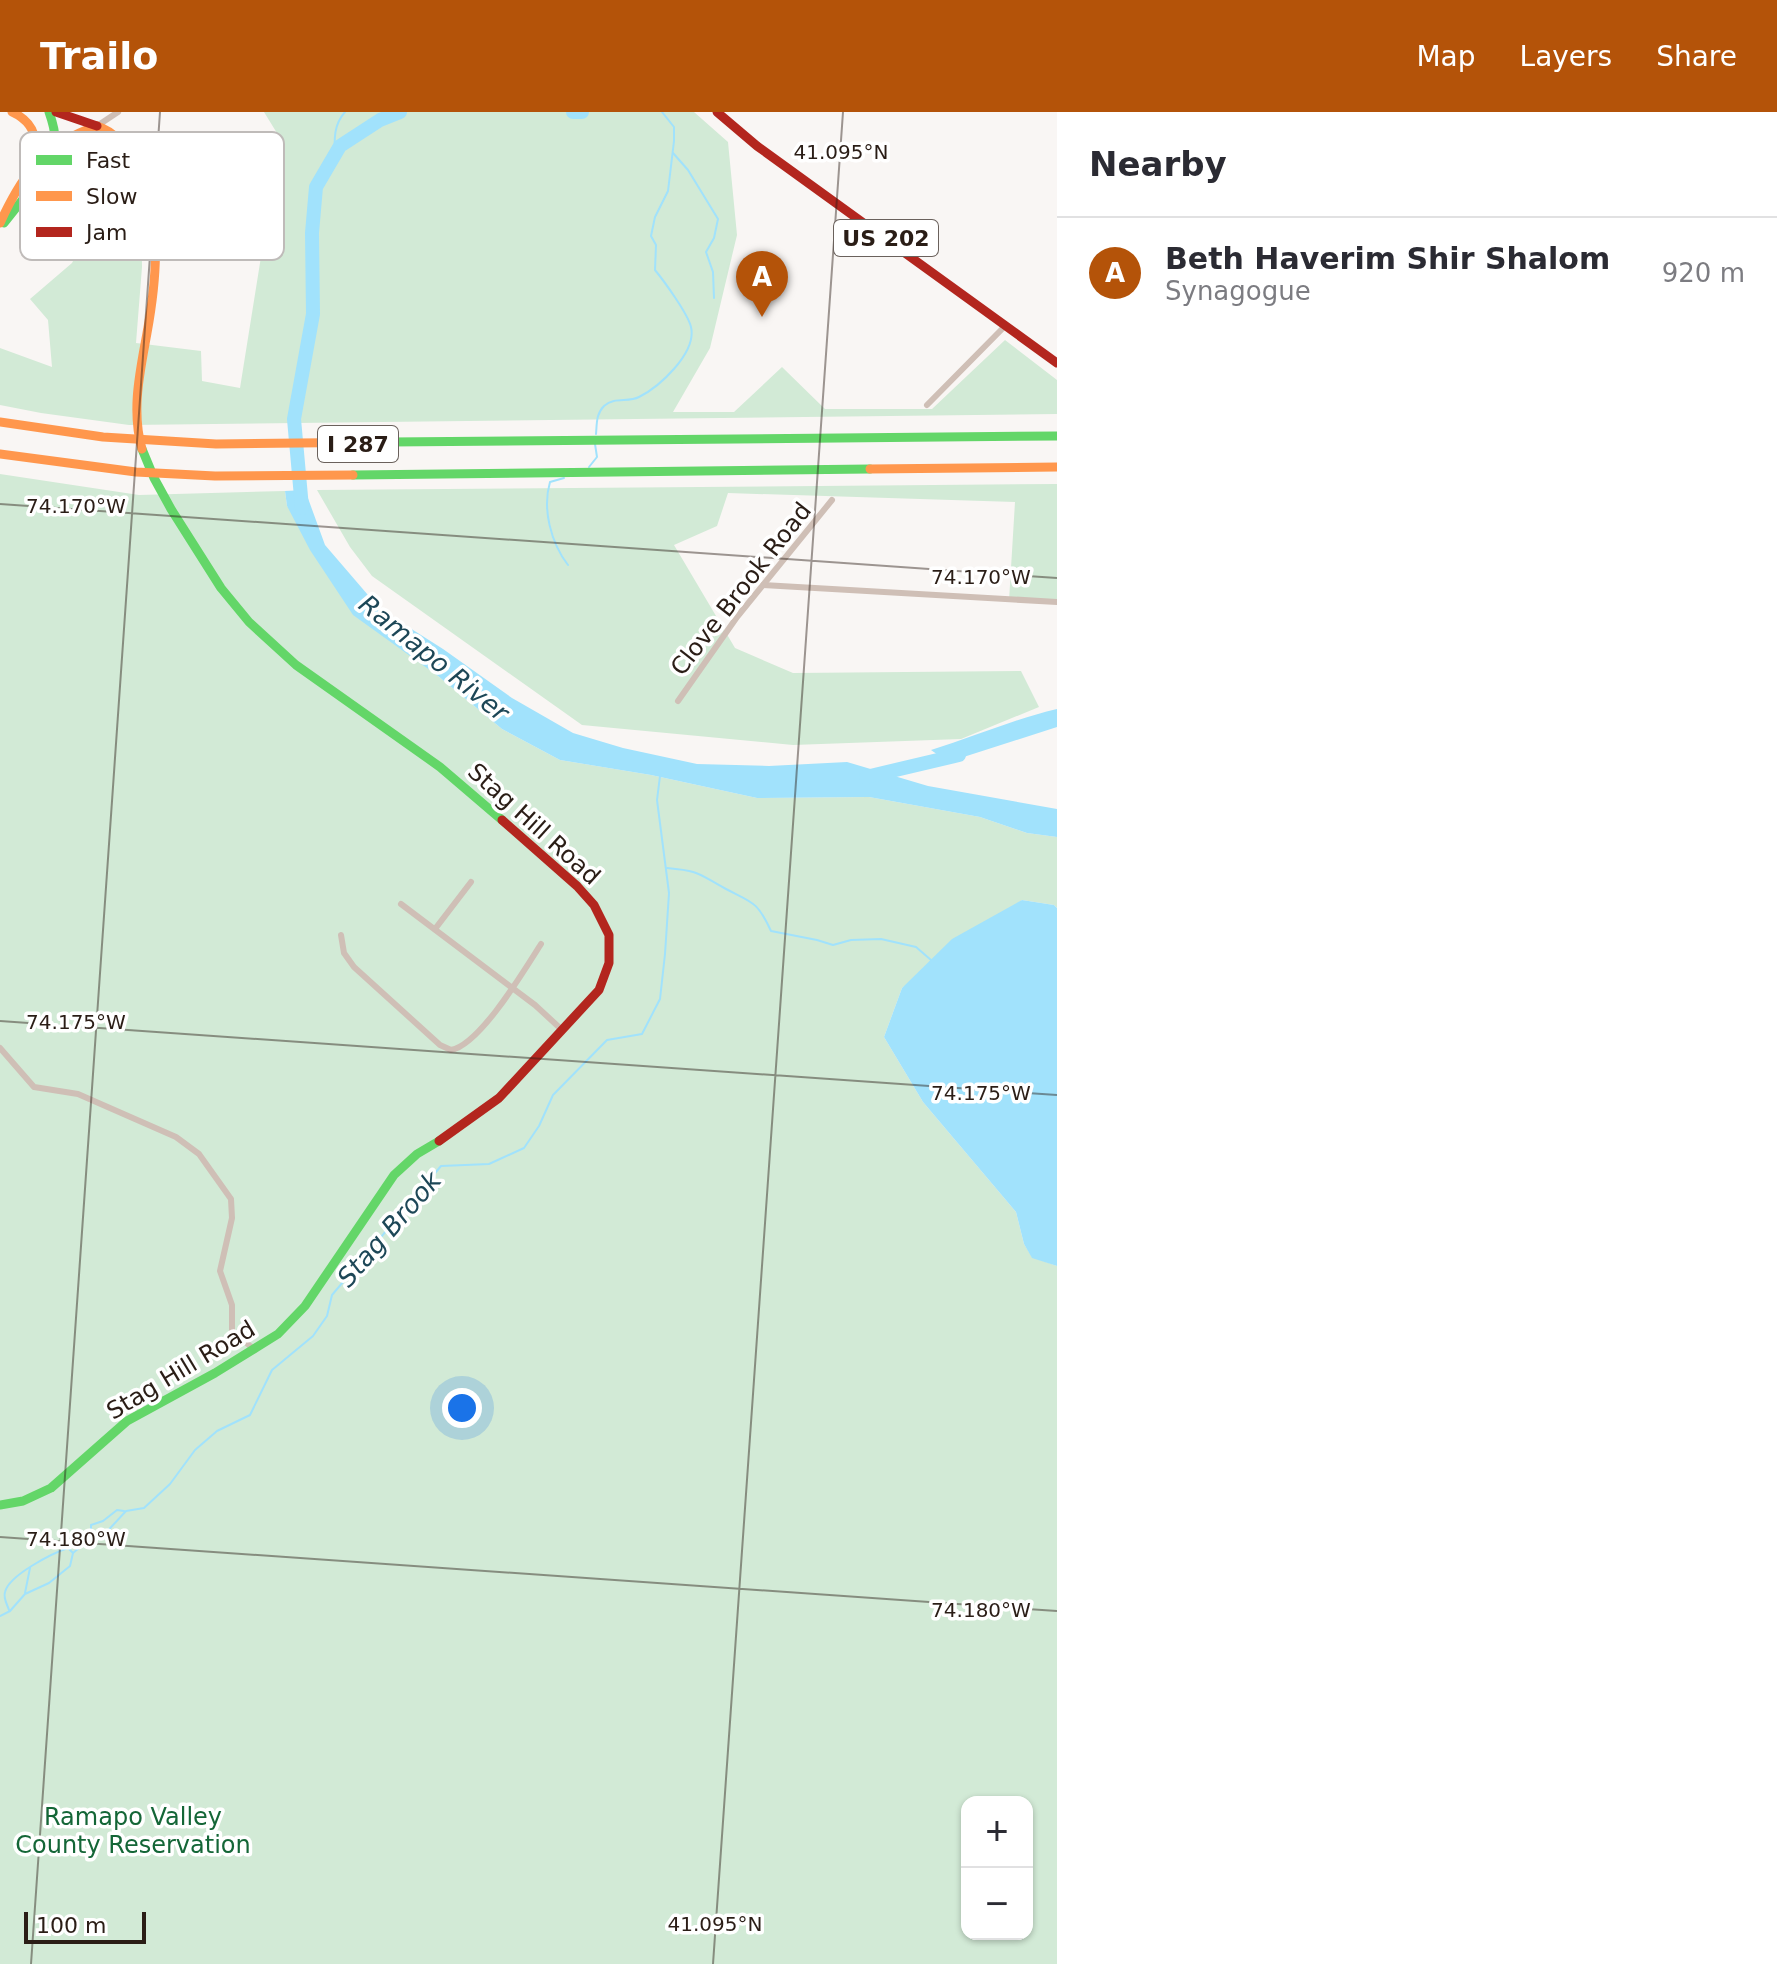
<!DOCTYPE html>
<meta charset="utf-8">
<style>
:root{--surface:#fff;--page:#f2f2f3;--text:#2b2b33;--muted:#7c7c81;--line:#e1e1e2;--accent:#b45309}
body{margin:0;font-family:"DejaVu Sans",sans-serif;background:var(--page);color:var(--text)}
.controls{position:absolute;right:24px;bottom:24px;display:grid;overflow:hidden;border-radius:16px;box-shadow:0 2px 6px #0004}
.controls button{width:72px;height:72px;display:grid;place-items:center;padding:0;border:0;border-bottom:2px solid var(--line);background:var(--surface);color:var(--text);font:40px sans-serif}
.scale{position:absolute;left:24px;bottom:20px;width:122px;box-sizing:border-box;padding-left:8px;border:4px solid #2a1d16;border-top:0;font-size:22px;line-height:28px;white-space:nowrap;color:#2a1d16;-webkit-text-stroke:6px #fff;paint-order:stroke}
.you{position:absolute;left:462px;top:1296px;width:28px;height:28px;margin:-20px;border:6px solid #fff;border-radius:50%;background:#1a73e8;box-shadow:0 0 0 12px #1a73e833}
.badge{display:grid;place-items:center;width:52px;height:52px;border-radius:50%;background:var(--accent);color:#fff;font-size:26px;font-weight:700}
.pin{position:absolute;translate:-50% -66px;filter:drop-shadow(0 2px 4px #0008)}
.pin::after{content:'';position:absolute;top:42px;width:28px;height:24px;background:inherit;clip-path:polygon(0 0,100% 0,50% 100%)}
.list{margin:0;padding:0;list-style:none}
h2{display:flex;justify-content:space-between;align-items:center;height:104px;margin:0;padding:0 32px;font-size:34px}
h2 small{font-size:26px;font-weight:400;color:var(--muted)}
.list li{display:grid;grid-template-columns:52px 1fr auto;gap:24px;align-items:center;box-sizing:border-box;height:112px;padding:0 32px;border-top:2px solid var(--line)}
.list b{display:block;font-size:30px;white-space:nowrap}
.list p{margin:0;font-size:26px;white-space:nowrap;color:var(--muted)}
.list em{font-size:26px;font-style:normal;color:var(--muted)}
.map{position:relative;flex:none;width:1057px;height:1852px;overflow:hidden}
header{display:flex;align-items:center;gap:48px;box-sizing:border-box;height:112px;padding:0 40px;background:var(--accent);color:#fff}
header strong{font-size:38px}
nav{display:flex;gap:44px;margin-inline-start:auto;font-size:28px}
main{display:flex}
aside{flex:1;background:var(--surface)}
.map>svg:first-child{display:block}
.green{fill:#d2ead6;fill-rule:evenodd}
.water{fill:#a1e2fc}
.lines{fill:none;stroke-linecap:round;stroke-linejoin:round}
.stream{stroke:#a1e2fc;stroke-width:2}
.river{stroke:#a1e2fc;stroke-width:14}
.street{stroke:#cfbfb6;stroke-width:6}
.fast{stroke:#63d668;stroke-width:9}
.slow{stroke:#ff974d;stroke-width:9}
.jam{stroke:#b3261e;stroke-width:9}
.ticks{fill:none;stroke:#2a1d16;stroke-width:2;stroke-opacity:0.45}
.labels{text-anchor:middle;stroke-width:7;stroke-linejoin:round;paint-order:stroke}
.shield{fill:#fff;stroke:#6a615c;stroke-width:2}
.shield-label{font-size:22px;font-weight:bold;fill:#2a1d16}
.street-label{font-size:24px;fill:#2a1d16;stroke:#fff}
.park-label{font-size:24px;fill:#146637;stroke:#fff}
.water-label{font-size:26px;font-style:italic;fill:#1d4757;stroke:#fff}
.key{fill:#fff;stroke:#bfbbb9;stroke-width:2}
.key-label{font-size:22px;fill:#2a1d16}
.ticks-label{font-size:20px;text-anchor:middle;fill:#2a1d16;stroke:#fff;stroke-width:7;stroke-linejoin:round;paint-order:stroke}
</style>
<header>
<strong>Trailo</strong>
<nav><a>Map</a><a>Layers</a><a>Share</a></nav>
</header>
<main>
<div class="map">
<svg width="1057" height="1852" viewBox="0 0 1057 1852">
<rect width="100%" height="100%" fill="#f9f6f4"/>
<g class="green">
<path d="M264,0H694L728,30L737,123L710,236L673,300H734L782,255L825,297H932L1005,228L1057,268V302L129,313L41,301L0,293V236L52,255L48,208L30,187L72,151L85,125L47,67L102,25L141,78L142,155L136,231L201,239L202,269L240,276L280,26Z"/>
<path d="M0,362L139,383L285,379L287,394L438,564L502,617L560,648L651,663L757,686L869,685L980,705L1027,721L1057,725V796L1054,793L1022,788L902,876L884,925L923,990L1016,1100L1024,1132L1032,1145L1057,1154V1852H0ZM967,1690H1027V1822H967Z"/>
<path d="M1057,372V489H1009L1015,390L728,381L717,414L674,433L735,536L793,561L1021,559L1039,595L961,627L793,633L582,613L372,464L350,435L317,378Z"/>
</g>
<g class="water">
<path d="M305,378L325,433L380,497L443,537L512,586L573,621L623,636L697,652L769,654L847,650L928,674L1057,697V725L1027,721L980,705L869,685L757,686L651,663L560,648L502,617L438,564L353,503L310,438L287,394L285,379Z"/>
<path d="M1057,597V615L948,650L931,638C974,625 1014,607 1057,597Z"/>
<path d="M1022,788L1054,793L1057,796V1154L1032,1146L1024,1132L1016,1100L923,990L884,925L902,876L952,827Z"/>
</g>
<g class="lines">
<g class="stream">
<path d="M673,41L688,58L718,107L714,126L706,140L713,160L714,186"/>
<path d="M335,42C334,27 334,12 345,0"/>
<path d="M596,322C597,311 596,302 604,294C615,284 628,291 639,285C659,275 697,241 691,215C688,202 664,169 655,158L656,133L651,124L655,105L668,79L674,29V15L662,0"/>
<path d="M589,355L597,345L595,332"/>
<path d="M564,366L550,370C542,397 551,431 568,453"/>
<path d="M667,756C701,759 698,762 726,777C753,791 757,789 771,819L817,828L833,833L851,828L881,827L916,835L931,848"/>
<path d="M91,1425V1413L103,1409L117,1398L124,1399"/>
<path d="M25,1481L30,1456"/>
<path d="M9,1498C7,1492 3,1486 5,1480C9,1463 53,1441 68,1436L73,1441"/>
<path d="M0,1504L10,1499L25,1482L49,1471L70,1454L73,1441L91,1426L102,1425L126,1399L144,1396L170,1372L195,1338L217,1319L250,1303L272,1258L313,1224L327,1204L332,1183L441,1054L489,1052L524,1036L539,1014L553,983L607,928L642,922L660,887L665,842L669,781L657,688L660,664"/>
</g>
<g class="river">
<path d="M573,0H582"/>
<path d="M302,396L294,307L313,202L312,121L316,75L340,34L380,8L400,0"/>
<path d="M866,665L959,643"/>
</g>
<g class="street">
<path d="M97,14L118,0"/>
<path d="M927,293L1005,214"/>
<path d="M763,473L1057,490"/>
<path d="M678,589L737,505L832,388"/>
<path d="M401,792L535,893L561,917"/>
<path d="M435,817L471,770"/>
<path d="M341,823L344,841L354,855L440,933L451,938C480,933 525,857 541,832"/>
<path d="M0,936L34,975L78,982L176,1025L199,1042L231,1087L232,1106L220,1159L232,1193V1219L255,1238"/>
</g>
<g class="fast">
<path d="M43,62C58,40 58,25 49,0"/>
<path d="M4,111L43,62L96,15"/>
<path d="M390,330L1057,324"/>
<path d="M142,337L154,366L171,397L221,476L249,510L296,553L440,655L502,708"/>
<path d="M353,363L870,357"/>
<path d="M0,1393L23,1389L51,1376L127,1309L215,1261L278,1222L305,1194L394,1063L417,1042L439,1029"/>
</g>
<g class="slow">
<path d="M12,0C36,11 40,31 31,54"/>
<path d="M97,14C116,20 126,35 136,52C163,103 157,166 147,221C140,260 131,298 142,337"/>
<path d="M0,111C23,61 44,32 97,14"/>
<path d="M0,310L103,325L216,332L390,330"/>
<path d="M0,342L136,360L215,364L353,363"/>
<path d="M870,357L1057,355"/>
</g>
<g class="jam">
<path d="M56,0L97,14"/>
<path d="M717,0L757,34L1057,251"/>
<path d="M439,1029L499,986L599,878L609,851V823L594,793L577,774L502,708"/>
</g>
</g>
<path class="ticks" d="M0,392L1057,466M0,909L1057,983M0,1425L1057,1499M31,1852L160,0M713,1852L843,0"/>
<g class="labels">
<g class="shield">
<rect x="834" y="108" width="104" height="36" rx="6"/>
<rect x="318" y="314" width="80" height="36" rx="6"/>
</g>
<g class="shield-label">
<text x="886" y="134">US 202</text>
<text x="358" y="340">I 287</text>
</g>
<g class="street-label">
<text transform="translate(741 477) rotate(-52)" y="8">Clove Brook Road</text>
<text transform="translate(534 712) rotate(42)" y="8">Stag Hill Road</text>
<text transform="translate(181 1258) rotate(-31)" y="8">Stag Hill Road</text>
</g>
<g class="park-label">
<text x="133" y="1713">Ramapo Valley<tspan x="133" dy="28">County Reservation</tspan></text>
</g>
<g class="water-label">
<text transform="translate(434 546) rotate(39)" y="9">Ramapo River</text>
<text transform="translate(389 1117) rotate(-49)" y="9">Stag Brook</text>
</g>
</g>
<rect x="20" y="20" width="264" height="128" rx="12" class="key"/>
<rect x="36" y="43" width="36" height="10" fill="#63d668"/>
<rect x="36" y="79" width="36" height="10" fill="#ff974d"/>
<rect x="36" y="115" width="36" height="10" fill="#b3261e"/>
<g class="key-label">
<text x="86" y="56">Fast</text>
<text x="86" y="92">Slow</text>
<text x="86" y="128">Jam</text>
</g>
<g class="ticks-label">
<text x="841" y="47">41.095°N</text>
<text x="76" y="401">74.170°W</text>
<text x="981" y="472">74.170°W</text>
<text x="76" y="917">74.175°W</text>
<text x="981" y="988">74.175°W</text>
<text x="76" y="1434">74.180°W</text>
<text x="981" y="1505">74.180°W</text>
<text x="715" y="1819">41.095°N</text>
</g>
</svg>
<div class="controls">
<button>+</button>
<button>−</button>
</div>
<div class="scale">100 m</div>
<div class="you"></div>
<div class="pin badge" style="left:762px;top:205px">A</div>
</div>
<aside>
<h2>Nearby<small></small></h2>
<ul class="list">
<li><span class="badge">A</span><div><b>Beth Haverim Shir Shalom</b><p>Synagogue</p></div><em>920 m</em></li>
</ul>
</aside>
</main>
